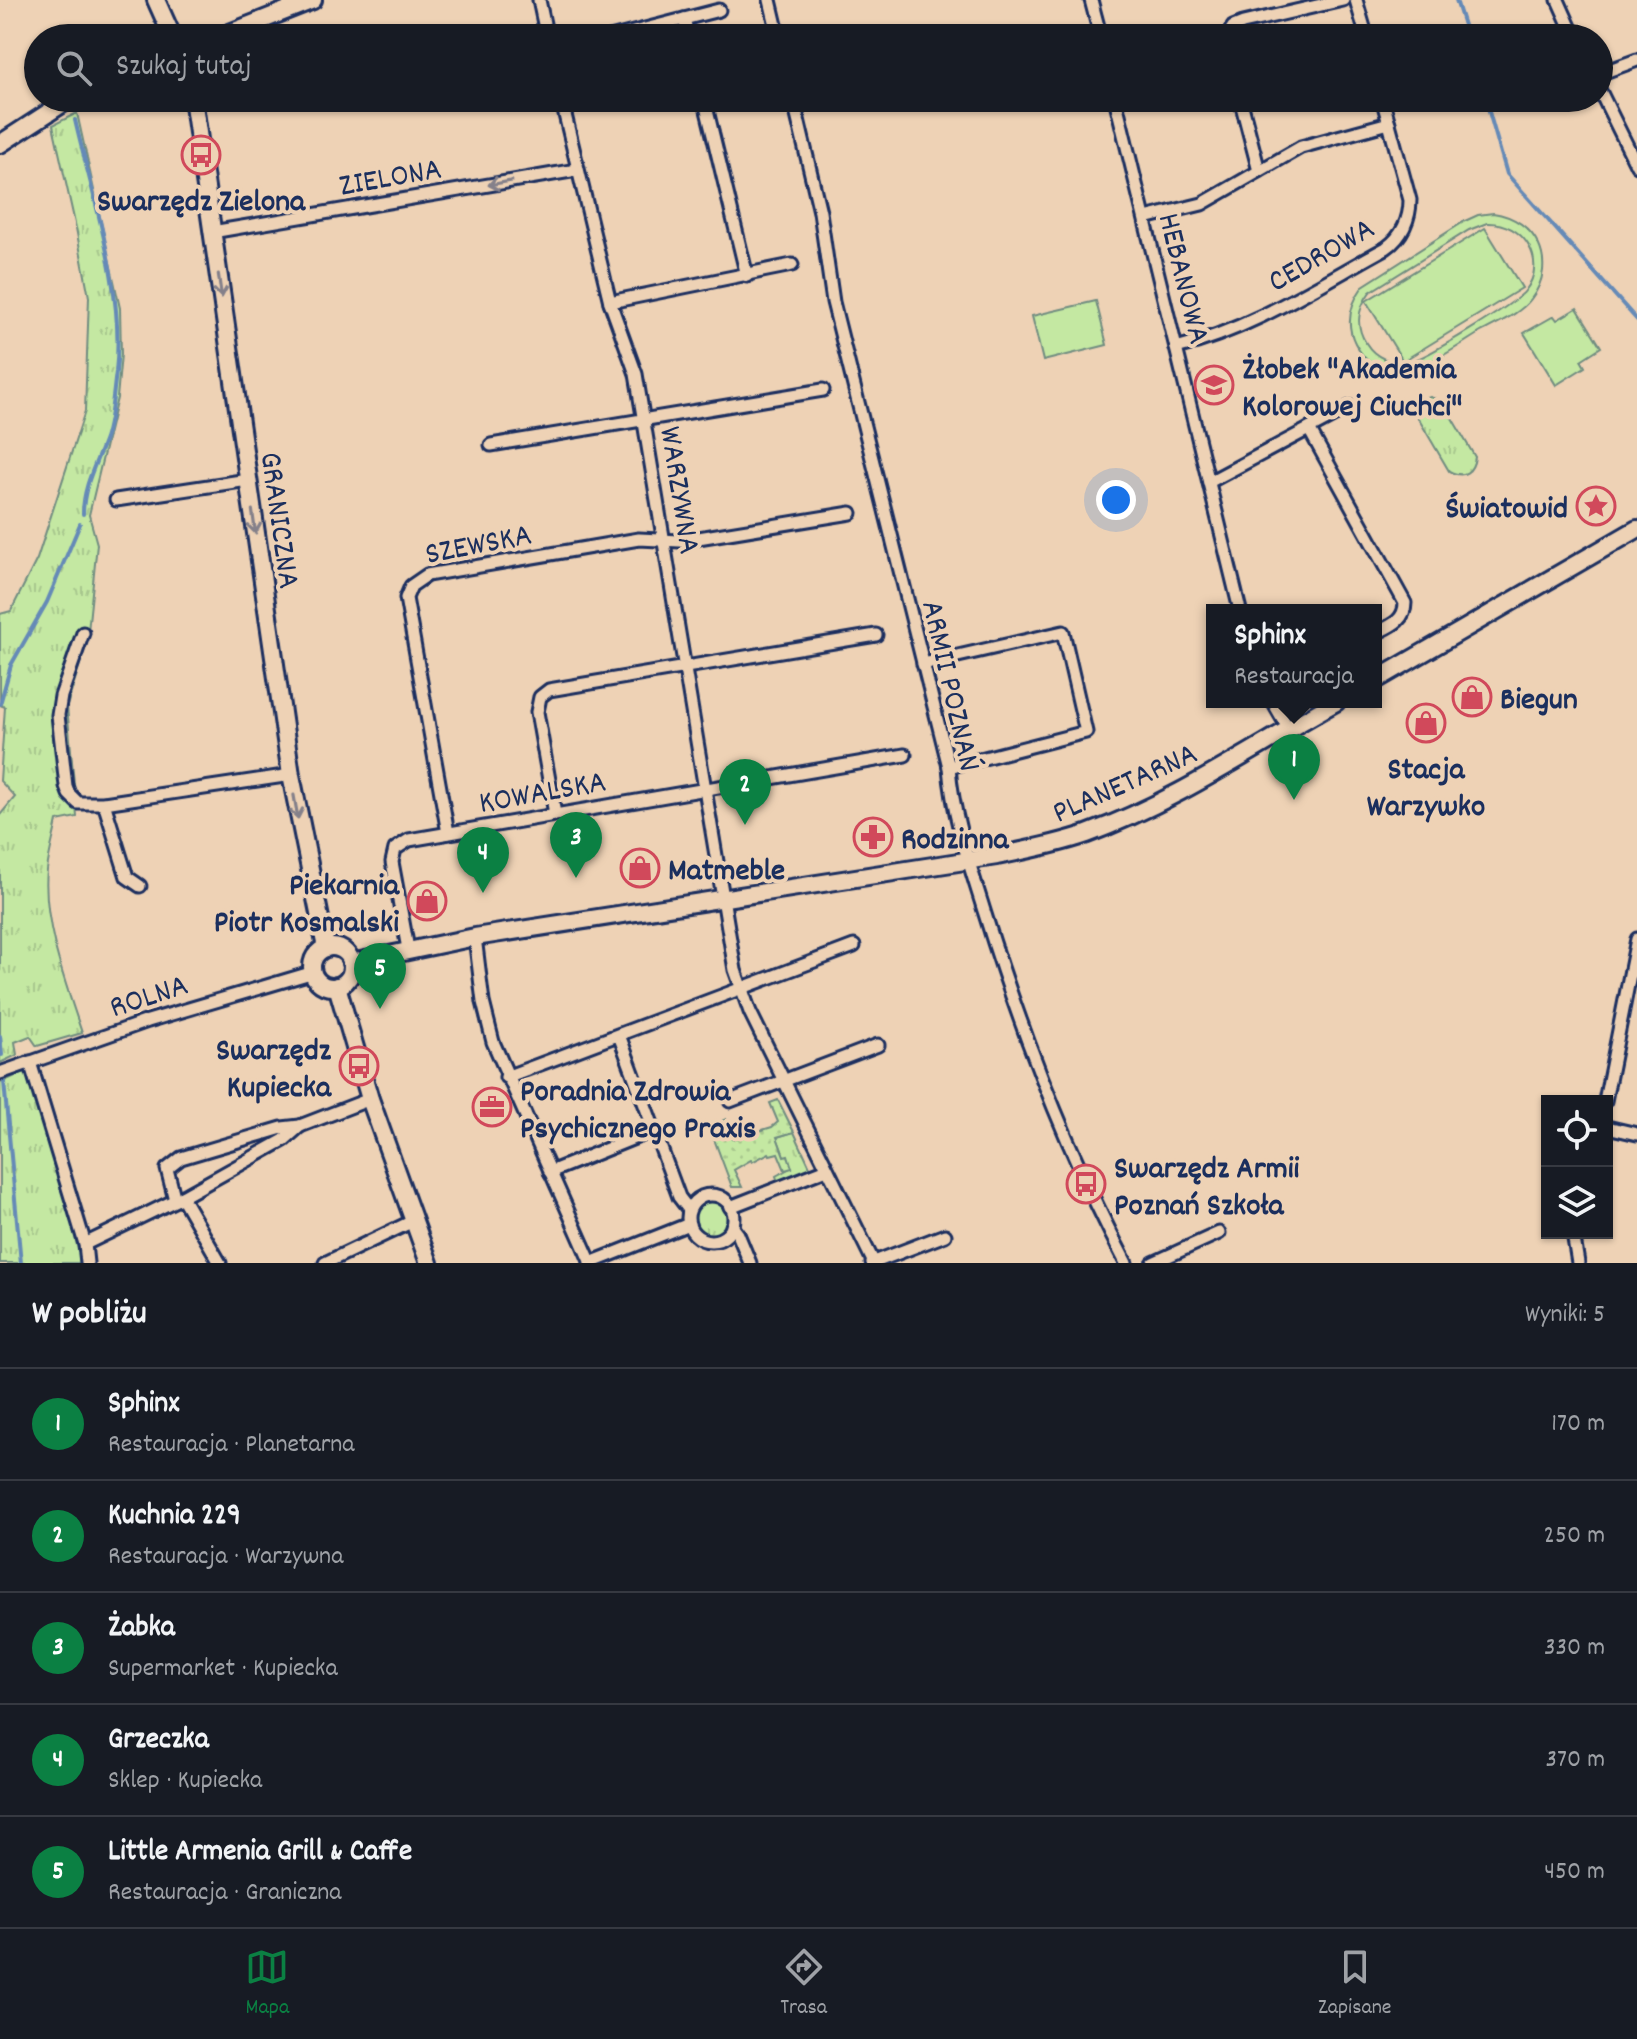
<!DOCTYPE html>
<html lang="pl">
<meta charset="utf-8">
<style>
:root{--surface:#171b24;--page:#20242c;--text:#f1f3f6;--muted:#9ea1a6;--line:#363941;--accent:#0b8043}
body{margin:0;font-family:Dekko,sans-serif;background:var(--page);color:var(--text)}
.controls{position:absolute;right:24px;bottom:24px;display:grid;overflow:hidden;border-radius:0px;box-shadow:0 2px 6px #0004}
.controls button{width:72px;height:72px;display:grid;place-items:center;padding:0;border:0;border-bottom:2px solid var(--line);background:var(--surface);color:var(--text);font:40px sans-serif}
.you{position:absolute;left:1116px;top:500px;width:28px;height:28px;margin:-20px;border:6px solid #fff;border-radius:50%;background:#1a73e8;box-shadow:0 0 0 12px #1a73e833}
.badge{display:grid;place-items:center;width:52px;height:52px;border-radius:50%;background:var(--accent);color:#fff;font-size:26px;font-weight:700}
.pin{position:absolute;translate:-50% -66px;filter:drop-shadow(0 2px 4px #0008)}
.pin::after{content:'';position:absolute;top:42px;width:28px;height:24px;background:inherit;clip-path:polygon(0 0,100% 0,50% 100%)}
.popup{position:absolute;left:1206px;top:604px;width:176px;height:104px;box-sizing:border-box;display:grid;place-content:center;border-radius:0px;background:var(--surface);filter:drop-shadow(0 2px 6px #0005);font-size:26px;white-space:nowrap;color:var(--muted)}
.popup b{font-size:30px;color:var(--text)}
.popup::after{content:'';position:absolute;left:50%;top:100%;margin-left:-16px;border:16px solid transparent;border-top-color:var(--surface)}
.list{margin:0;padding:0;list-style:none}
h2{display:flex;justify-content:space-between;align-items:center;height:104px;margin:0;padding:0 32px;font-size:34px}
h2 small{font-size:26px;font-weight:400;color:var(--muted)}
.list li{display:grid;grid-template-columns:52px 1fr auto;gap:24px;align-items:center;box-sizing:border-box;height:112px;padding:0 32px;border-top:2px solid var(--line)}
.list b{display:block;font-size:30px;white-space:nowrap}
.list p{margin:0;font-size:26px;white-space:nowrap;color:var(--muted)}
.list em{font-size:26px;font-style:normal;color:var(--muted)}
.icon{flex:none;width:44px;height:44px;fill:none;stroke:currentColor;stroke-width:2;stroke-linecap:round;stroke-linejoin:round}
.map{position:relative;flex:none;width:1637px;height:1263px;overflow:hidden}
.search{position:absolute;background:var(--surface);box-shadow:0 2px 6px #0004;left:24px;right:24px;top:24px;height:88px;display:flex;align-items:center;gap:20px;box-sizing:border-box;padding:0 28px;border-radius:44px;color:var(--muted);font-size:30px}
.sheet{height:664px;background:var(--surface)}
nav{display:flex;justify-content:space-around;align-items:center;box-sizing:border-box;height:112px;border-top:2px solid var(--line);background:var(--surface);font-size:22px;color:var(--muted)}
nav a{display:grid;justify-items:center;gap:4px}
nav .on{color:var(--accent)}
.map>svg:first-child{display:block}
.grass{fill:url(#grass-tufts);stroke:#708c80;stroke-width:2}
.park{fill:#c4e8a2;stroke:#708c80;stroke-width:2;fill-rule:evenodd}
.garden{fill:url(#garden-dots);stroke:#708c80;stroke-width:2}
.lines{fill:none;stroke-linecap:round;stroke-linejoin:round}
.stream{stroke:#658ab7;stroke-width:4}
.street-casing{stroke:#1b2f5e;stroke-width:17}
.secondary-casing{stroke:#1b2f5e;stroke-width:22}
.street{stroke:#eed2b5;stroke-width:11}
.secondary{stroke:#eed2b5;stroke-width:16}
.oneway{stroke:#84808a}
.labels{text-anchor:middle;stroke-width:8;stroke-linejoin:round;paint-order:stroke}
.street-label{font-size:32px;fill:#1b2f5e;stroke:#eed2b5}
.poi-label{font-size:32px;font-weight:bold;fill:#1b2f5e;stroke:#eed2b5;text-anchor:start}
</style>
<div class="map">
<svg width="1637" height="1263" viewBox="0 0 1637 1263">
<defs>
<pattern id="grass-tufts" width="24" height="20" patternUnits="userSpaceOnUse" patternTransform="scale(2)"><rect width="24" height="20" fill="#c4e8a2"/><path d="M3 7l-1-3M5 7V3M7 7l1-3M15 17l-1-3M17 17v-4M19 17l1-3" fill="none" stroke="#a8c78e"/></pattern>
<pattern id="garden-dots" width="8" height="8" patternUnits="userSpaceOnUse" patternTransform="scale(2)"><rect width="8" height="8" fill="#c4e8a2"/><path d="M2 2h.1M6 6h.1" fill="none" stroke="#a8c78e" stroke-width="1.8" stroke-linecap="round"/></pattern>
</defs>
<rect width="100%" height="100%" fill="#eed2b5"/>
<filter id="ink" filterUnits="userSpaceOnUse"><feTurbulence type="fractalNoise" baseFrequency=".0125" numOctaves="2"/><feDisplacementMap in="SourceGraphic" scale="16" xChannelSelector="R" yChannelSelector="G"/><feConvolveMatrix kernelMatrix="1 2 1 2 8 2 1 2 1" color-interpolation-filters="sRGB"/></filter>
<g filter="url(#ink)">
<g class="grass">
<path d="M77,113L120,308L121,354L117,398L89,515L97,544L87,641L67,706L77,817L57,821C54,837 49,853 47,870C42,921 66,985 82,1033L37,1046L30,1036L15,1042L17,1055L0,1063V815L15,797L0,781L5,707L0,705V614L11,611L37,559L85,411L89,297L76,228L53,125Z"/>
<path d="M1430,397L1442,401L1475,457C1473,472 1464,479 1449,471L1418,418C1417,408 1420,401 1430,397Z"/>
<path d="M26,1071L66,1198L81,1263H0V1083Z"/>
<path d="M794,1132L811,1169L778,1182L776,1176L792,1167L784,1156L777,1137Z"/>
<circle cx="710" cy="1218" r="18"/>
</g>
<g class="park">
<path d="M1493,213C1536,219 1559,263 1531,299C1520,314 1497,323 1481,332C1444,354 1385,403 1355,343C1345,323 1351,303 1363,286L1465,221L1478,215ZM1487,223C1523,222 1549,261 1525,291C1516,303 1425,359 1409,362C1393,365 1375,358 1366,343C1355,326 1358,308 1370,292L1469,230Z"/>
<path d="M1485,228L1522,288L1403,361L1366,301Z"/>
<path d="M1096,301L1107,345L1043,361L1032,316Z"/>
<path d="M1577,308L1601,347L1581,360L1585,367L1556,385L1524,333L1554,316L1557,320Z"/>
</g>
<path class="garden" d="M778,1100L794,1132L777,1137L784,1156L788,1155L792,1168L785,1170L778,1153L770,1155L769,1153L752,1162L751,1160L734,1170L742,1187H732L714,1139L721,1136L717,1123L726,1119L733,1139L772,1127L778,1122L770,1103Z"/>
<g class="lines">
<g class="stream">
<path d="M1456,0L1468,38"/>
<path d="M1485,98L1507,174L1637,320"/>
<path d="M75,120C93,199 125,291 116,372C113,394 112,417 105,439C96,464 83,486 83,514"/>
<path d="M0,704L11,665L47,602L80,524"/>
<path d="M0,1036L2,1055"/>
<path d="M4,1082L21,1263"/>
</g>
<g class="street-casing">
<g id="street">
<path d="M539,0L547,38"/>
<path d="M770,0L779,38"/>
<path d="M1091,0L1101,38"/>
<path d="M1356,0L1367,38"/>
<path d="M1558,0L1575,38"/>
<path d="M684,19L689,38"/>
<path d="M610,38L719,10"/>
<path d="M1226,38L1233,27L1243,23L1343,0"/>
<path d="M1599,74L1637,60"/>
<path d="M1599,89L1637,166"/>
<path d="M561,98L610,302L636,374L735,970L750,1012L874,1263"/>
<path d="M704,98L747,276"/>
<path d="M793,98L820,212L833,302L949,767C953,818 970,865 985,914C1022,1034 1067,1151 1126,1263"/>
<path d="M1115,98L1240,610"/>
<path d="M1240,98L1259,171"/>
<path d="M1145,218L1202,204L1301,147L1389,123"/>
<path d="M212,232L577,170"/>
<path d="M610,302L792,265"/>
<path d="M1176,348C1252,329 1318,285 1386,248C1402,237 1410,219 1410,200L1382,98"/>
<path d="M1309,429L1405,603C1405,621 1390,626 1376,633"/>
<path d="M491,445L823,390"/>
<path d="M1209,482L1350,407"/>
<path d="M116,500L248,480"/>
<path d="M83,633L61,696L58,715L66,786L69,794L78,803H104L291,775"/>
<path d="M923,664L1063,632L1086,732L949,767"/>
<path d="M1273,702L1288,728"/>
<path d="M104,803L127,877L140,886"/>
<path d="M555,814L537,712L540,697L549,690L876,635"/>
<path d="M448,833L406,598L411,586L427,575L639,539L680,541L851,513"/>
<path d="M475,937L483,1002L493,1042L591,1263"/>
<path d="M408,949L392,862L395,849L409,840L905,755"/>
<path d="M619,1035L679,1197L689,1210"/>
<path d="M30,1062L85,1244L87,1263"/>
<path d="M0,1073L148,1021L314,972"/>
<path d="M506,1077L854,946"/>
<path d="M730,1101L878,1045"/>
<path d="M1605,1101L1637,939"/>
<path d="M1607,1127L1637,1134"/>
<path d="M550,1172L654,1130"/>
<circle cx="711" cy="1218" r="23"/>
<path d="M182,1197L220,1263"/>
<path d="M175,1200L167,1169L181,1158L282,1128L300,1126L370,1099"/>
<path d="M730,1207L827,1169"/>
<path d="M732,1226L738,1234L750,1263"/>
<path d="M1573,1233L1578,1263"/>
<path d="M85,1244L182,1197L284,1140L300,1126"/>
<path d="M325,1263L413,1221"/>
<path d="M590,1263L689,1224"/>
<path d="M872,1263L945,1235"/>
<path d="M1153,1263L1219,1233"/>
</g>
</g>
<g class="secondary-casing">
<g id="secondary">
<path d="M156,0L173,38"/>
<path d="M217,38L313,0"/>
<path d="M193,98L291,775L326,948"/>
<path d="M0,144L71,98"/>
<path d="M1376,680L1637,529"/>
<circle cx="332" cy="967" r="20"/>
<path d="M351,963L475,937L997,856C1028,850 1058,844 1087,834C1175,802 1255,747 1336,702"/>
<path d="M337,986L370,1099L429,1263"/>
</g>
</g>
<use href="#street" class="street"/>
<use href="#secondary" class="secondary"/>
</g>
<defs><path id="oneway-shaft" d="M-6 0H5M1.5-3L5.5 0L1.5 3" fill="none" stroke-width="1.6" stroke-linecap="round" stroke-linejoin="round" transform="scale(2)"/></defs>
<g class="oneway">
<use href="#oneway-shaft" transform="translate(500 183) rotate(170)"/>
<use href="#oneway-shaft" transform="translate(220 286) rotate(82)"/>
<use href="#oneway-shaft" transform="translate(254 522) rotate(82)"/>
<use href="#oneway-shaft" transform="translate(296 807) rotate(80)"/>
</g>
</g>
<defs>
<g id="bus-ring" transform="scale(2)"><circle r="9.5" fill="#eed2b5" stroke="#d1495b" stroke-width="1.5"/><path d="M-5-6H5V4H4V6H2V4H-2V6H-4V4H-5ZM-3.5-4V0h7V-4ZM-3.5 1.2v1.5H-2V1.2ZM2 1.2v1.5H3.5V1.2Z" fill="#d1495b"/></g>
<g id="school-ring" transform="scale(2)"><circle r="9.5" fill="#eed2b5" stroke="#d1495b" stroke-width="1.5"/><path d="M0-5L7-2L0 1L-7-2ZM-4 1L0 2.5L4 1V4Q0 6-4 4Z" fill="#d1495b"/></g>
<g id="sight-ring" transform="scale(2)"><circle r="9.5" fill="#eed2b5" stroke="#d1495b" stroke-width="1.5"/><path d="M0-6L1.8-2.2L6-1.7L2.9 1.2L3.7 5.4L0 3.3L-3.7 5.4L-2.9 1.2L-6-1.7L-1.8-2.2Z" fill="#d1495b"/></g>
<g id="shop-ring" transform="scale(2)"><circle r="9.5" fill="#eed2b5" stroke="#d1495b" stroke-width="1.5"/><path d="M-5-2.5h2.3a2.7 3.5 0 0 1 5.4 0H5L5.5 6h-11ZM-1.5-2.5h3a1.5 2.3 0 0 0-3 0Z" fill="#d1495b"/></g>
<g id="pharmacy-ring" transform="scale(2)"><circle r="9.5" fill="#eed2b5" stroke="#d1495b" stroke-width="1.5"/><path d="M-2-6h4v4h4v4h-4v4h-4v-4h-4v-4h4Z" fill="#d1495b"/></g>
<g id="office-ring" transform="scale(2)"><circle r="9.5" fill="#eed2b5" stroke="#d1495b" stroke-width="1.5"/><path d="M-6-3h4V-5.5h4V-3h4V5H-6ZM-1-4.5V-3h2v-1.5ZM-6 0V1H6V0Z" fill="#d1495b"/></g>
</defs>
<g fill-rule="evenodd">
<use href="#bus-ring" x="201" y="155"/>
<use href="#school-ring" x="1214" y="385"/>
<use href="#sight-ring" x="1596" y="506"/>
<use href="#shop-ring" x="1472" y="697"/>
<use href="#shop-ring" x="1426" y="723"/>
<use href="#pharmacy-ring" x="873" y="837"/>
<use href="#shop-ring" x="640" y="868"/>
<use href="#shop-ring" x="427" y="901"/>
<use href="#bus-ring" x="359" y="1066"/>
<use href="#office-ring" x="492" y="1107"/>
<use href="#bus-ring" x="1086" y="1184"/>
</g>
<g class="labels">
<g class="street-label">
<text transform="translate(390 175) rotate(-10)" y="11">ZIELONA</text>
<text transform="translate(1320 253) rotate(-30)" y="11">CEDROWA</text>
<text transform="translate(1186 278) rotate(76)" y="11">HEBANOWA</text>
<text transform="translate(682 490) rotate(81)" y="11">WARZYWNA</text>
<text transform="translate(282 520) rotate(82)" y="11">GRANICZNA</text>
<text transform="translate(478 542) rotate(-11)" y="11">SZEWSKA</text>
<text transform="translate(953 685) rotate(77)" y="11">ARMII POZNAŃ</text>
<text transform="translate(1124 781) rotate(-24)" y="11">PLANETARNA</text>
<text transform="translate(542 790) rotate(-10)" y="11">KOWALSKA</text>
<text transform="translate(148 994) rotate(-18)" y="11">ROLNA</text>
</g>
<g class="poi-label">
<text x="201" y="210" text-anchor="middle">Swarzędz Zielona</text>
<text x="1242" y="378">Żłobek "Akademia<tspan x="1242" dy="37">Kolorowej Ciuchci"</tspan></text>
<text x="1568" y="517" text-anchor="end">Światowid</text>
<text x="1500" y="708">Biegun</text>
<text x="1426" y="778" text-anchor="middle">Stacja<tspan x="1426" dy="37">Warzywko</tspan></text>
<text x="901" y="848">Rodzinna</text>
<text x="668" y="879">Matmeble</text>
<text x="399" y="894" text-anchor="end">Piekarnia<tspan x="399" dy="37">Piotr Kosmalski</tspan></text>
<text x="331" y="1059" text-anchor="end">Swarzędz<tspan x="331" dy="37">Kupiecka</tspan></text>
<text x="520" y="1100">Poradnia Zdrowia<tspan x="520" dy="37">Psychicznego Praxis</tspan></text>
<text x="1114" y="1177">Swarzędz Armii<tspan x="1114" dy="37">Poznań Szkoła</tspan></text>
</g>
</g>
</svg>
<div class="controls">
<button><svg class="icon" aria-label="locate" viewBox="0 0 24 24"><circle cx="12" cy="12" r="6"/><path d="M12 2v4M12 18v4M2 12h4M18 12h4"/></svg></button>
<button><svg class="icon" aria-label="layers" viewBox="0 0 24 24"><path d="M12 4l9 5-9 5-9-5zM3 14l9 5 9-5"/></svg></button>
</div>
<div class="you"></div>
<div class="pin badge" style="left:1294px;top:800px">1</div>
<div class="popup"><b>Sphinx</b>Restauracja</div>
<div class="pin badge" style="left:745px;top:825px">2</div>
<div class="pin badge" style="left:576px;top:878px">3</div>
<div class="pin badge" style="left:483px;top:893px">4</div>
<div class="pin badge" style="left:380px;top:1009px">5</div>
<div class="search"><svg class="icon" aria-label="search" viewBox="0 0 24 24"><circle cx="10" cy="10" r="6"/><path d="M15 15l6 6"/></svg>Szukaj tutaj</div>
</div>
<section class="sheet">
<h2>W pobliżu<small>Wyniki: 5</small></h2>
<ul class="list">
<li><span class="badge">1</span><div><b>Sphinx</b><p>Restauracja · Planetarna</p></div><em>170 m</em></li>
<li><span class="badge">2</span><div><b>Kuchnia 229</b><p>Restauracja · Warzywna</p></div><em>250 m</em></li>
<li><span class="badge">3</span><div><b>Żabka</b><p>Supermarket · Kupiecka</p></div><em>330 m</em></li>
<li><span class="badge">4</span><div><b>Grzeczka</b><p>Sklep · Kupiecka</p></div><em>370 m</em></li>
<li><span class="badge">5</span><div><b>Little Armenia Grill &amp; Caffe</b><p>Restauracja · Graniczna</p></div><em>450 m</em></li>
</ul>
</section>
<nav>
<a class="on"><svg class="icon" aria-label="map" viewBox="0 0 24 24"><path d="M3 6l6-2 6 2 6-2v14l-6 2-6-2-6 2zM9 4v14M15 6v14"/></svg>Mapa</a>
<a><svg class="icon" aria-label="directions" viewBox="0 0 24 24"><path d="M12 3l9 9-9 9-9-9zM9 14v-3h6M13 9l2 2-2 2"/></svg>Trasa</a>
<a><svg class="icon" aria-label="saved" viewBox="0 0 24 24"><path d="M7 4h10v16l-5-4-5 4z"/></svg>Zapisane</a>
</nav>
